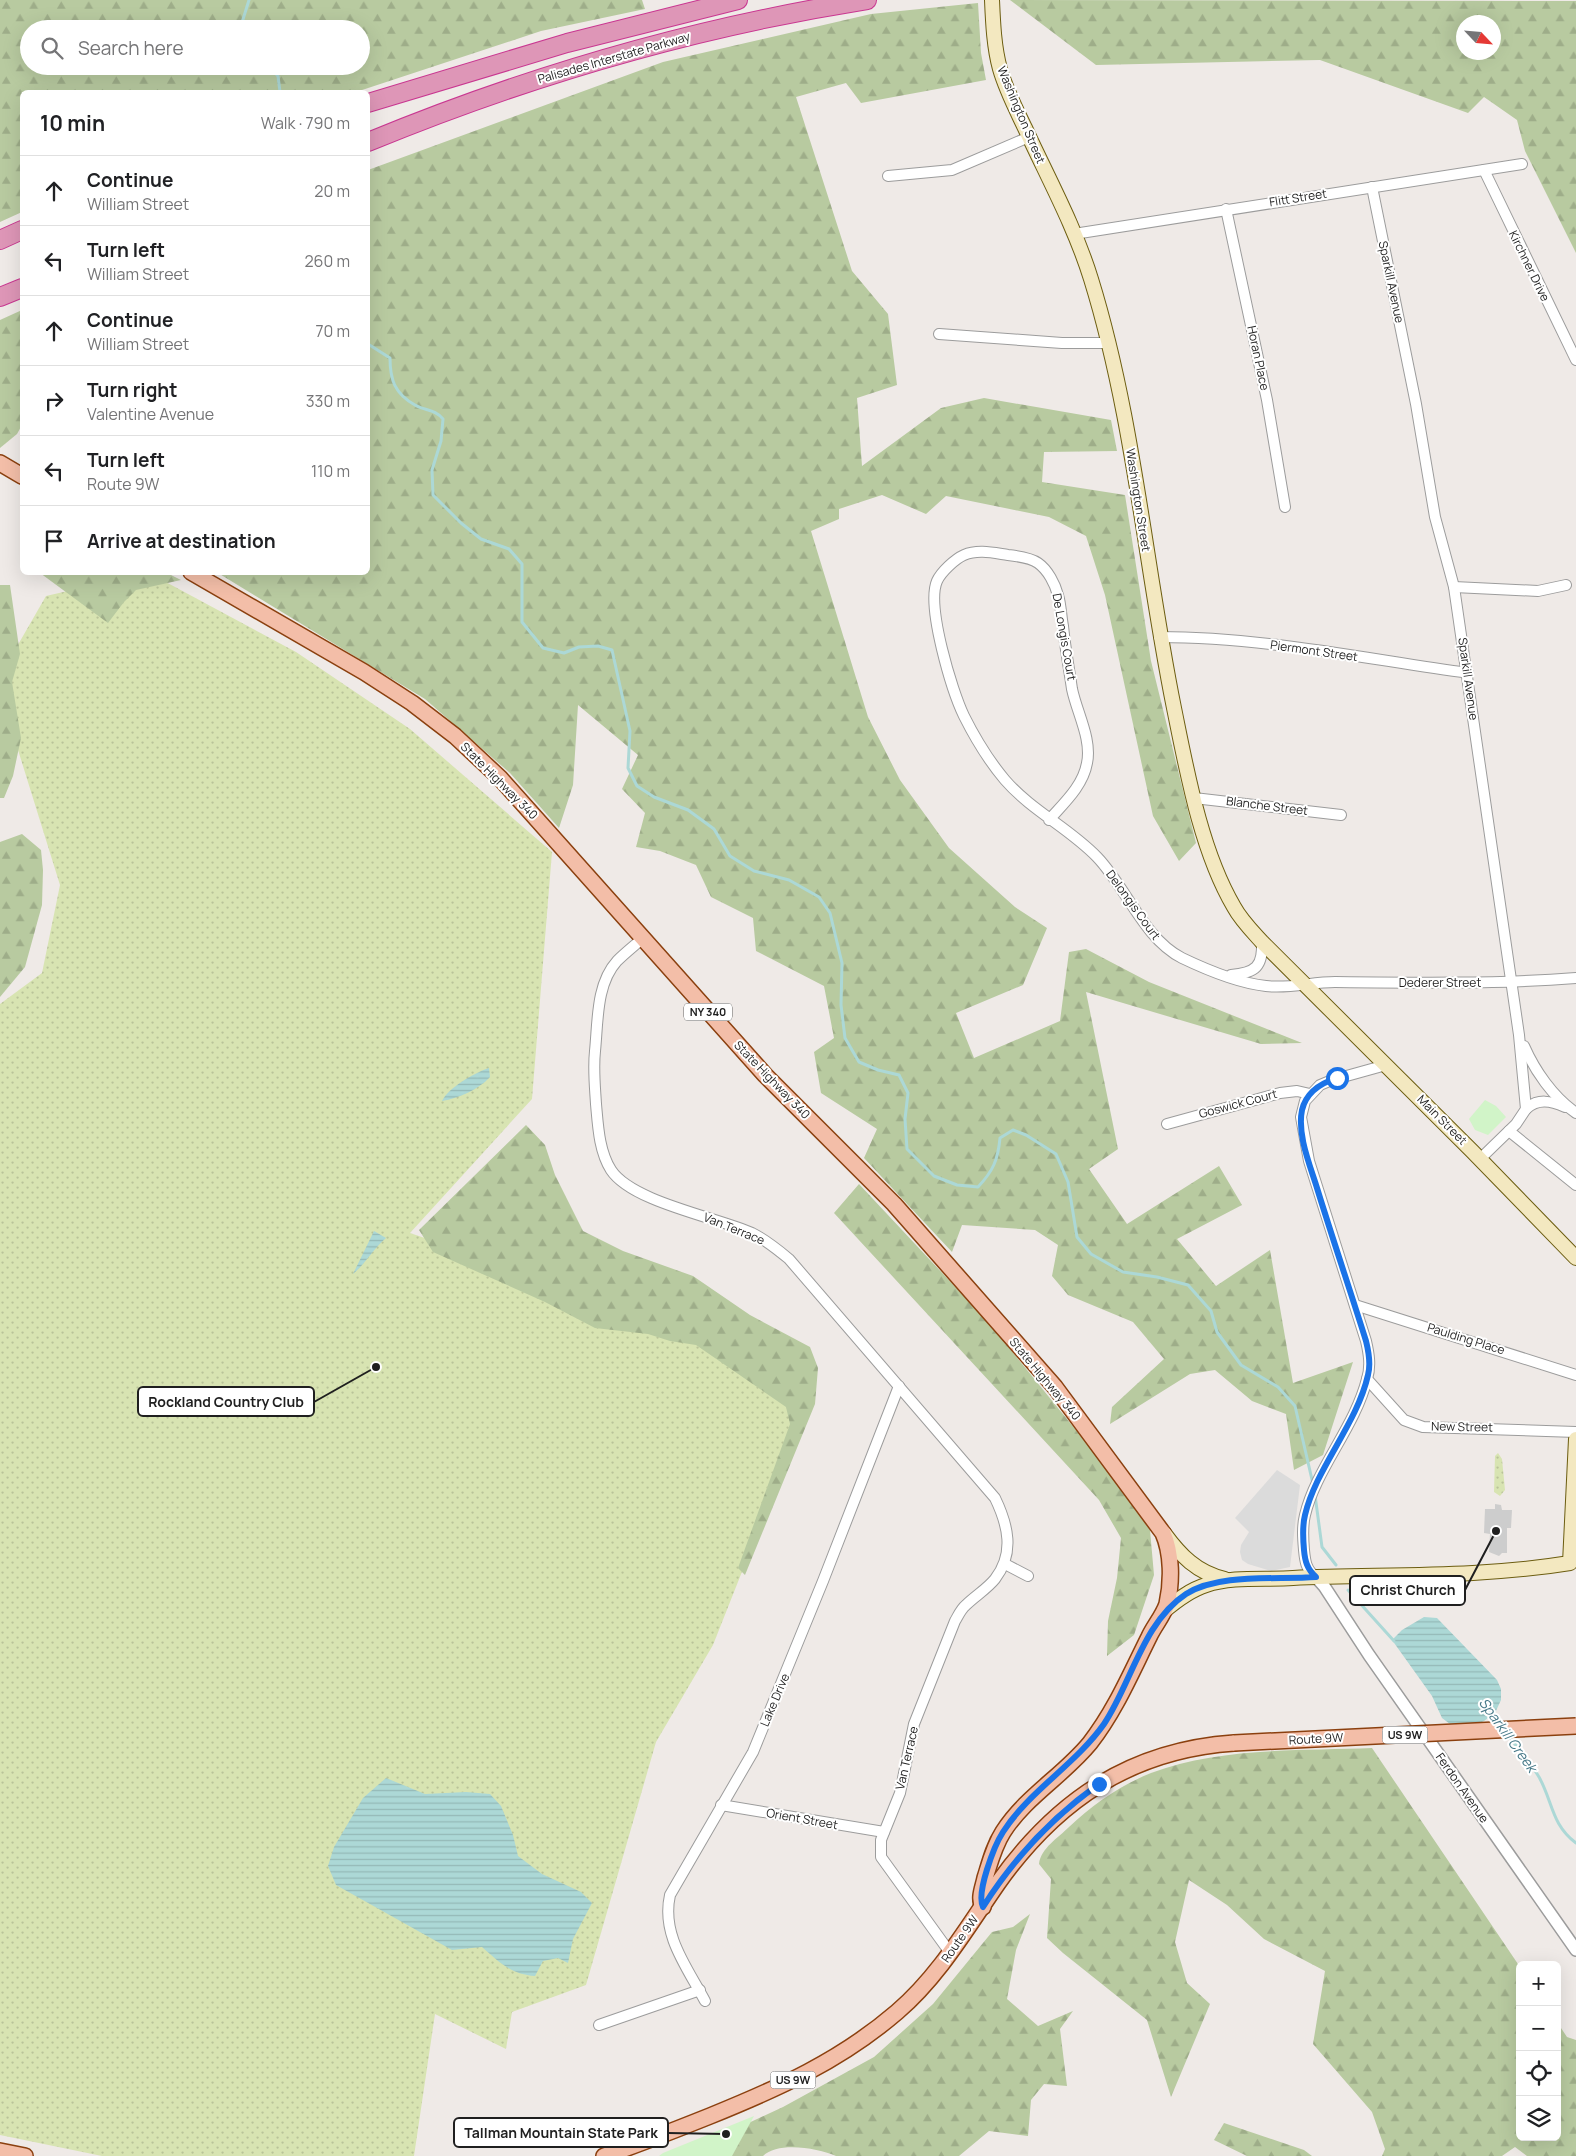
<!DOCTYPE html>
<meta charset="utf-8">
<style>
:root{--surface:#fff;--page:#f6f6f6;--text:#202124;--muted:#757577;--line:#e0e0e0}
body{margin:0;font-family:Manrope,sans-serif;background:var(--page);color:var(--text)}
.controls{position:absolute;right:15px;bottom:15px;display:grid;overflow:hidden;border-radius:8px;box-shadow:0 5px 20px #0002}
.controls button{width:45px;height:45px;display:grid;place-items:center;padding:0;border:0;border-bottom:1px solid var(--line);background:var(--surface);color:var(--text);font:25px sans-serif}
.compass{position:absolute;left:1456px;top:15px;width:45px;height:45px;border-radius:50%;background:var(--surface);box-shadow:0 5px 20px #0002;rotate:116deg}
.stop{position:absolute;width:15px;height:15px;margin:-11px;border:4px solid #1a73e8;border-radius:50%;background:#fff}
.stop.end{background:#1a73e8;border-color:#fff;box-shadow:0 1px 5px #0008}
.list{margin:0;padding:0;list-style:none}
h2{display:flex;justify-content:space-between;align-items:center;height:65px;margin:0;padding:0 20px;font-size:21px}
h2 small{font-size:16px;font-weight:400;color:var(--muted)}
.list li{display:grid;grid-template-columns:32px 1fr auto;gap:15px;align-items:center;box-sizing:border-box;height:70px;padding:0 20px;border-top:1px solid var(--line)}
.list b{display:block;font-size:19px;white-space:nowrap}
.list p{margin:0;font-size:16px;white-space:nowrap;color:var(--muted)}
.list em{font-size:16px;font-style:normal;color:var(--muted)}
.icon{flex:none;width:28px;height:28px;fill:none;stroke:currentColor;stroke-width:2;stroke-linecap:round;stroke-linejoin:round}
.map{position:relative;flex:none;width:1576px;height:2156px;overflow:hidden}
.search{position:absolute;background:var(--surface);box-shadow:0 5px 20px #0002;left:20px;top:20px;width:350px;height:55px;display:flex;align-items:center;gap:12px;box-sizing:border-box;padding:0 18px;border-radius:28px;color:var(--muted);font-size:19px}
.panel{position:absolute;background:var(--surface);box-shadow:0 5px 20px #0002;left:20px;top:90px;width:350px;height:485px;border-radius:8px}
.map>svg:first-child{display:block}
.religious{fill:#cdcdcd}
.grass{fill:url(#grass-dots)}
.forest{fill:url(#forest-firs);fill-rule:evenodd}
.park{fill:#d1f4c8}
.parking{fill:#dbdbdb}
.water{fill:url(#water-rules)}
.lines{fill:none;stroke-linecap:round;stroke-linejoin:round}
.stream{stroke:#acd8d6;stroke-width:3}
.minor-casing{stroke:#9c9c9c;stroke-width:12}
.tertiary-casing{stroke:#9c9c9c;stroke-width:14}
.secondary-casing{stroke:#6c5d10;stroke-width:16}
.primary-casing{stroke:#8b400f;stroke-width:18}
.motorway-casing{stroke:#c93791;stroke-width:20}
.minor{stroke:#fff;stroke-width:10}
.tertiary{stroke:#fff;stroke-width:11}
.secondary{stroke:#f3e8c0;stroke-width:14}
.primary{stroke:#f3bea8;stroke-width:15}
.motorway{stroke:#de96b7;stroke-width:18}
.primary-bridge-casing{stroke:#8b400f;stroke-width:18;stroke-linecap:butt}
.primary-bridge{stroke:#f3bea8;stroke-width:15}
.route{stroke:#1a73e8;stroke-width:6}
.labels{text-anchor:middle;stroke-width:4;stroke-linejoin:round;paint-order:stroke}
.shield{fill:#fff;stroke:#626262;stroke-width:1}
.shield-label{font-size:11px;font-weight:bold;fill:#1f1f1f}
.street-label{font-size:12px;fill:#1f1f1f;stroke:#fff}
.water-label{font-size:14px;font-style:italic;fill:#477988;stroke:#fff}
.leader{fill:none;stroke:#1f1f1f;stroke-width:2}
.callout-dot{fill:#1f1f1f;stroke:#fff;stroke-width:2}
.callout{fill:#fff;stroke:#1f1f1f;stroke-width:2}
.callout-label{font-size:14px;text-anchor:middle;font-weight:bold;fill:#1f1f1f}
</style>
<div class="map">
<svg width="1576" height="2156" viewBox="0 0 1576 2156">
<defs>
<pattern id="grass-dots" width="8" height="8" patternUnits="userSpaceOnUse" patternTransform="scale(1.25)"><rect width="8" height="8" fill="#d8e4b2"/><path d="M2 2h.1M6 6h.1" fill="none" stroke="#b9c399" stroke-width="1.8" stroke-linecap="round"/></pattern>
<pattern id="forest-firs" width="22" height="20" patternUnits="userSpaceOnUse" patternTransform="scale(1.25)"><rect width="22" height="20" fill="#b8caa0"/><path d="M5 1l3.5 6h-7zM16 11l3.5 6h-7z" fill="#9ead89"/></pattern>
<pattern id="water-rules" width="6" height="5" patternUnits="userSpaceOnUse" patternTransform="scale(1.25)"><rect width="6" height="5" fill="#acd8d6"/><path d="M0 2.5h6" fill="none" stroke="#94b9b7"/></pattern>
</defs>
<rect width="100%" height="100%" fill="#efeae7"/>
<path class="religious" d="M1495,1504L1501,1505L1502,1510H1512L1511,1528H1507V1553H1502L1499,1556L1489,1552L1490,1534L1484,1533L1485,1509H1495Z"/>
<g class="grass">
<path d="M146,573H149L296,652L410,729L552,852L532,1099L410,1233L695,1330L808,1405L713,1645L656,1742L586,1985L512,2012L506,2049L435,2014L414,2156H102L0,2135V1004L42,973L60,885L0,692V676L46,596Z"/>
<path d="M1498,1453L1502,1459L1505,1490L1500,1496L1494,1492L1495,1456Z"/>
</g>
<g class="forest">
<path d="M0,0H642L645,9L541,31L356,92H22V212L0,222ZM29,29H361V66H29Z"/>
<path d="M1010,0L1576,1V253L1525,151L1517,120L1484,97L1468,113L1320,60L1096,65ZM1464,22H1494V52H1464Z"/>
<path d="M978,3L981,53L986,80L861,103L846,83L796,97L852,271L888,314L897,385L857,398L862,466L941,408L984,398L1111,420L1117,451L1044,452L1042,482L1125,495L1151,661L1196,843L1179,861L1153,816L1105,595L1086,536L1049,517L946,496L926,514L882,495L839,509V519L811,531L868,717L900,780L949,848L1015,907L1047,928L1023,985L956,1013L974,1058L1060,1021L1069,952L1086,949L1149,982L1302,1043L1261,1044L1086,992L1118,1149L1089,1169L1127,1224L1219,1166L1242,1205L1177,1239L1216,1286L1270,1250L1293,1383L1353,1362L1323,1455L1294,1470L1286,1414L1252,1401L1215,1370L1190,1374L1110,1424L1112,1407L1164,1359L1133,1322L1068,1295L1052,1276L1058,1245L1035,1230L962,1225L952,1252L864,1158L877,1129L821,1093L814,1052L834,1038L824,986L756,951L753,918L711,897L696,865L660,851L636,847L645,813L622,789L638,755L578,705L573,785L559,828L510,773L425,699L218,573L368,572V170L663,62L871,14Z"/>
<path d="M22,310V425L17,434L0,448V320Z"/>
<path d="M40,573H167L181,580L136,590L124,602L108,623Z"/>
<path d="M0,585H10L20,654L12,682L21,738L13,776L4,798H0Z"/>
<path d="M22,834L41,850L43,870L42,905L25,967L0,997V842Z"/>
<path d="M526,1125L545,1145L555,1175L583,1231L623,1251L693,1276L750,1315L810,1347L818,1368L815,1404L745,1575L738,1568L790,1424L786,1407L696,1345L670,1341L648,1334L595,1328L545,1302L433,1252L419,1230Z"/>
<path d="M859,1184L988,1322L1093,1451L1150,1530L1154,1575L1134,1635L1107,1656L1108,1621L1117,1578L1121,1538L1099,1500L834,1213Z"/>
<path d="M1372,1748L1520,1967V2137H1557V2022L1567,2037L1576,2040V2156H1527L1515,2147L1502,2156H1382L1385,2149L1372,2112L1313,2044L1325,1971L1264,1939L1227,1905L1189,1880L1175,1942L1187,1983L1210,2004L1171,2097L1147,2020L1063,1953L1047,1938L1051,1879L1039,1864C1041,1848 1058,1838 1069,1827C1092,1805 1121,1785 1151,1773C1218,1747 1301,1751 1372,1748Z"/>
<path d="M1030,1914L1016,1950L1007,1999L1038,2026L1073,2011L1060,2029L1067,2086L1044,2084L1031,2100L1028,2136L989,2131L959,2156H836C818,2148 778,2141 763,2156H678L783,2107L874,2057L933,2004L992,1932L1013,1927Z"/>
<path d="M1224,2123L1304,2150L1312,2156H1247L1214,2140Z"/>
</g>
<g class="park">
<path d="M1485,1100L1496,1106L1506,1117L1488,1135L1475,1130L1469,1119Z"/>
<path d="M754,2116L732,2156H659L663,2153Z"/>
</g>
<path class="parking" d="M1277,1470L1300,1485L1290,1567L1271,1571L1248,1564L1242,1560L1240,1552L1241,1545L1249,1532L1235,1518Z"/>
<g class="water">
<path d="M489,1068L490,1077C478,1090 459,1098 442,1101C448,1088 474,1073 489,1068Z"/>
<path d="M374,1231L386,1238C373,1249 366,1263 353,1274Z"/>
<path d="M1424,1617L1437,1618L1497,1680L1501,1689V1700L1495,1713L1484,1721L1471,1727H1454L1442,1718L1432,1696L1392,1640L1402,1630Z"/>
<path d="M386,1778L425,1794L466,1792L490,1794L501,1806L513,1835L518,1856L542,1874L581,1892L592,1903L573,1939L568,1963L558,1958L543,1961L535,1976C512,1975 499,1962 482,1947L452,1950L336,1885L328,1866L334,1847L363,1798Z"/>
</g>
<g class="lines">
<g class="stream">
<path d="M240,29L249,0"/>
<path d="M268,66L278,76L280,92"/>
<path d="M368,344L390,358C390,380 395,394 415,405C425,411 435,409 443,419L441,441L432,470L433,495L461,523L481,539L509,549L522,564V622L543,648L564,653L579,647L598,646L612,650L630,731L628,768L637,786L654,797L688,810L714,829L730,856L754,871L789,880L819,897L830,913L842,963L841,1005L845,1038L859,1062L878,1070L899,1075L908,1093L905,1119L907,1149L934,1176L957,1185L978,1187C993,1171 998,1160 1000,1138L1013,1130L1026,1135L1056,1154L1068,1182L1077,1237L1091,1254L1123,1272L1157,1277L1188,1285L1211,1311L1217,1332L1241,1365L1278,1387L1295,1406L1313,1484"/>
<path d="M1315,1495L1322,1547L1336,1565"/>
<path d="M1348,1590L1394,1641"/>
<path d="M1491,1711L1501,1725"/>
<path d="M1507,1734C1518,1748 1530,1762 1539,1777C1553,1802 1551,1824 1576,1843"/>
</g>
<g class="minor-casing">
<g id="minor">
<path d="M1484,170L1576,360"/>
<path d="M888,176L952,170L1029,137"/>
<path d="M1372,187L1416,404L1435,517L1454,587L1519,1035L1526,1109L1516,1124L1480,1159"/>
<path d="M1226,209L1267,400L1285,507"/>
<path d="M1074,234L1522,164"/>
<path d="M939,334L1062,343H1109"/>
<path d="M1454,587L1538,591L1566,585"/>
<path d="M1159,637C1263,637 1366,659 1468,673"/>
<path d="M1194,798L1341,815"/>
<path d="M1049,820C1064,803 1083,786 1087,763C1092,739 1077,713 1072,689C1069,668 1065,647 1063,626C1061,616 1061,605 1058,595C1055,584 1048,570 1038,563C1031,558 1017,556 1008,555C994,553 978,549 964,555C955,559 941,572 937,581C926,606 952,691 964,716C975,738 989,761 1005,780C1032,811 1069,828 1097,857C1126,887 1144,939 1182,958C1207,970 1238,983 1266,986C1289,989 1312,982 1335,982C1416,983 1496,984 1576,978"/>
<path d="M643,938C634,946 625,953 617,961C596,984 598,1022 595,1051C593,1069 595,1087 596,1104C598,1126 599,1151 611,1170C632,1202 716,1217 752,1233C766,1240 777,1249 789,1259L995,1498C1008,1525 1015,1553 995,1579C987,1589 975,1596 966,1605C961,1609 958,1616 955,1621L914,1724L900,1793L881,1840V1857L951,1954"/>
<path d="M1231,975C1256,973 1263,966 1262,942"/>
<path d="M1524,1046C1535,1071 1553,1097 1576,1113"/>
<path d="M1526,1109C1538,1098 1551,1101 1565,1107"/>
<path d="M1167,1124L1280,1093L1297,1091L1310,1094"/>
<path d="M1509,1131L1576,1185"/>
<path d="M1355,1305L1576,1375"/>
<path d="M1367,1379L1404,1420L1423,1427L1576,1432"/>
<path d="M1005,1564L1028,1576"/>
<path d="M1316,1577C1306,1570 1305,1561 1304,1550C1303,1538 1302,1527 1305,1515C1316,1469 1355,1427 1367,1379C1371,1366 1369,1354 1366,1341L1309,1161L1301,1117L1305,1101L1320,1085L1332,1080L1386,1065"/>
<path d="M721,1805L884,1832"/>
<path d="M705,2001C687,1967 661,1935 670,1895L753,1752L823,1581L899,1386"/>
<path d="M599,2025L700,1990"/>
</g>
</g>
<g class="tertiary-casing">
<path id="tertiary" d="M1316,1577L1324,1586L1369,1655L1576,1950"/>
</g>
<g class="secondary-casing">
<g id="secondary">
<path d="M992,0C993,23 994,47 1000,69C1006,90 1016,109 1025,128C1048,178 1075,227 1091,279C1134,418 1145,565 1174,708C1187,772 1201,851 1234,907C1241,920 1252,931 1262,942L1472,1151L1576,1258"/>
<path d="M1164,1533C1180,1555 1197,1573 1225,1579"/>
<path d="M1164,1611C1177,1600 1190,1590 1206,1585C1233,1576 1265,1580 1293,1578C1386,1574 1478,1578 1570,1563L1576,1439"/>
</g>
</g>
<g class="primary-casing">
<g id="primary">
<path d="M0,463L22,476"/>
<path d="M191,572L364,672L412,703L455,736L500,778L765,1075L894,1204L1055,1387L1163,1533C1172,1553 1172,1582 1167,1604C1163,1616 1154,1626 1149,1637C1131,1673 1115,1711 1090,1743C1064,1775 1025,1797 1003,1832C994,1846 990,1862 985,1878C983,1888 978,1898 983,1907"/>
<path d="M0,2151L25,2156"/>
<path d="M604,2156C640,2144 675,2130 710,2116C779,2088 840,2061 897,2012C939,1976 966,1929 998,1883C1057,1800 1131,1750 1234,1743"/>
</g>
</g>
<g class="motorway-casing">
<g id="motorway">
<path d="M368,103L567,43L738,0"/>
<path d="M368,142C528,76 696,27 867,0"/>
<path d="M0,240L22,230"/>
<path d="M0,297L22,288"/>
</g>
</g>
<use href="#minor" class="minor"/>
<use href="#tertiary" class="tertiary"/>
<use href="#secondary" class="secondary"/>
<use href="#primary" class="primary"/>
<use href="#motorway" class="motorway"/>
<g class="primary-bridge-casing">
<path id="primary-bridge" d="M1234,1743L1576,1726"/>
</g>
<use href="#primary-bridge" class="primary-bridge"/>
</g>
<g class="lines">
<path class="route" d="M1099,1784C1051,1818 1014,1858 983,1907C976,1893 994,1846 1003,1832C1029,1791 1075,1765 1104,1724C1131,1684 1143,1622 1186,1594C1219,1573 1276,1580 1316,1577C1307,1569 1305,1561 1304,1550C1303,1539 1302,1527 1305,1515C1316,1468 1357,1424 1368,1375C1371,1364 1369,1353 1366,1341C1350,1290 1333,1240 1317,1188C1310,1165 1297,1135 1302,1110C1306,1093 1321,1083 1337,1078"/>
</g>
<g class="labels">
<g class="shield">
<rect x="684" y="1003.5" width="48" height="17" rx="4"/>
<rect x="1382.5" y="1726.5" width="45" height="17" rx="4"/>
<rect x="770.5" y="2071.5" width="45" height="17" rx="4"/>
</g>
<g class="shield-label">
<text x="708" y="1016">NY 340</text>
<text x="1405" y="1739">US 9W</text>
<text x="793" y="2084">US 9W</text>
</g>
<g class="street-label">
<text transform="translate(614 58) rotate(-16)" y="4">Palisades Interstate Parkway</text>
<text transform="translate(1021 115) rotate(67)" y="4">Washington Street</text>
<text transform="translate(1298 198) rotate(-9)" y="4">Flitt Street</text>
<text transform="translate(1529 266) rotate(64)" y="4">Kirchner Drive</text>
<text transform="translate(1391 282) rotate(78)" y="4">Sparkill Avenue</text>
<text transform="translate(1258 358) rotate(78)" y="4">Horan Place</text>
<text transform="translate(1138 500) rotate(81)" y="4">Washington Street</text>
<text transform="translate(1064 637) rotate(80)" y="4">De Longis Court</text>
<text transform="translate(1314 651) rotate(8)" y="4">Piermont Street</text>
<text transform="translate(1468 679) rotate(82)" y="4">Sparkill Avenue</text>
<text transform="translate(499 781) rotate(45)" y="4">State Highway 340</text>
<text transform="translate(1267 806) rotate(7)" y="4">Blanche Street</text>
<text transform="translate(1133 905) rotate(54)" y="4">Delongis Court</text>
<text x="1440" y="987">Dederer Street</text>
<text transform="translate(772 1080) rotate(46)" y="4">State Highway 340</text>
<text transform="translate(1238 1104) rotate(-15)" y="4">Goswick Court</text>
<text transform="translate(1442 1120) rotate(45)" y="4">Main Street</text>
<text transform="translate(734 1229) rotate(22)" y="4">Van Terrace</text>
<text transform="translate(1466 1339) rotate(17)" y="4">Paulding Place</text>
<text transform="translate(1045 1379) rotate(50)" y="4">State Highway 340</text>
<text transform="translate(1462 1427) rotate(1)" y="4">New Street</text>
<text transform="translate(775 1700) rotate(-67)" y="4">Lake Drive</text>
<text transform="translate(1316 1739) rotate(-3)" y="4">Route 9W</text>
<text transform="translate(907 1758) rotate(-77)" y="4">Van Terrace</text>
<text transform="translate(1462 1788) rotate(55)" y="4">Ferdon Avenue</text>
<text transform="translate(802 1819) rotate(10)" y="4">Orient Street</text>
<text transform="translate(960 1939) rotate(-55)" y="4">Route 9W</text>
</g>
<g class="water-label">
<text transform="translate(1508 1735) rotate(54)" y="5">Sparkill Creek</text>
</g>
</g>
<path class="leader" d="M376 1367L314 1402M1496 1531L1465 1590M726 2134L668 2133"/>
<g class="callout-dot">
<circle cx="376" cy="1367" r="5"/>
<circle cx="1496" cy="1531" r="5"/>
<circle cx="726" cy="2134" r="5"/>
</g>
<g class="callout">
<rect x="138" y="1387" width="176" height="29" rx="5"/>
<rect x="1350" y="1576" width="115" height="29" rx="5"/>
<rect x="454" y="2118" width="214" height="29" rx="5"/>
</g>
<g class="callout-label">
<text x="226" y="1407">Rockland Country Club</text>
<text x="1408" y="1595">Christ Church</text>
<text x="561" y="2138">Tallman Mountain State Park</text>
</g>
</svg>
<div class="controls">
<button>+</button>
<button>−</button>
<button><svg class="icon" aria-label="locate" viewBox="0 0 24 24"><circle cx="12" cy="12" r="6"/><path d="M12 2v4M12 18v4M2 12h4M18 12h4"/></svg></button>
<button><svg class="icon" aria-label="layers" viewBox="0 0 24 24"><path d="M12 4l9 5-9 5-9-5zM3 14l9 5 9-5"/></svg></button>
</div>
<svg class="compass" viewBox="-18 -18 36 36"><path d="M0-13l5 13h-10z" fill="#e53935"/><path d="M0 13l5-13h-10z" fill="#757577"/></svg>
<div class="stop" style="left:1337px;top:1078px"></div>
<div class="stop end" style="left:1099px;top:1784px"></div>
<div class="search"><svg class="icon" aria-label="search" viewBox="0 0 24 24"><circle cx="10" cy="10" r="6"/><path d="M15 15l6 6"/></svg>Search here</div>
<section class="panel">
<h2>10 min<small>Walk · 790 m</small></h2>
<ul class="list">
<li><svg class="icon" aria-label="ahead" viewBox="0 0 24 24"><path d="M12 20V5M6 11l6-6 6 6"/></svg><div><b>Continue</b><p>William Street</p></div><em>20 m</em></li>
<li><svg class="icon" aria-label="left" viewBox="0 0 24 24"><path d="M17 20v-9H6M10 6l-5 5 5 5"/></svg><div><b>Turn left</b><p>William Street</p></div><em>260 m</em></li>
<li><svg class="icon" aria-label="ahead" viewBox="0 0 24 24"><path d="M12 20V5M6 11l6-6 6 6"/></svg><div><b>Continue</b><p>William Street</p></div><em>70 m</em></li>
<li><svg class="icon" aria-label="right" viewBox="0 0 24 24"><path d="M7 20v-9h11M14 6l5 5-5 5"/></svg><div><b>Turn right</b><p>Valentine Avenue</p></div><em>330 m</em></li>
<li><svg class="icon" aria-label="left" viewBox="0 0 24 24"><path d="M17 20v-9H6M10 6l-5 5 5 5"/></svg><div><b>Turn left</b><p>Route 9W</p></div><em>110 m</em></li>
<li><svg class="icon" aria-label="arrive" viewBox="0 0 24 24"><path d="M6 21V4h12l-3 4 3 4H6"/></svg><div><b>Arrive at destination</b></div></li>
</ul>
</section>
</div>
